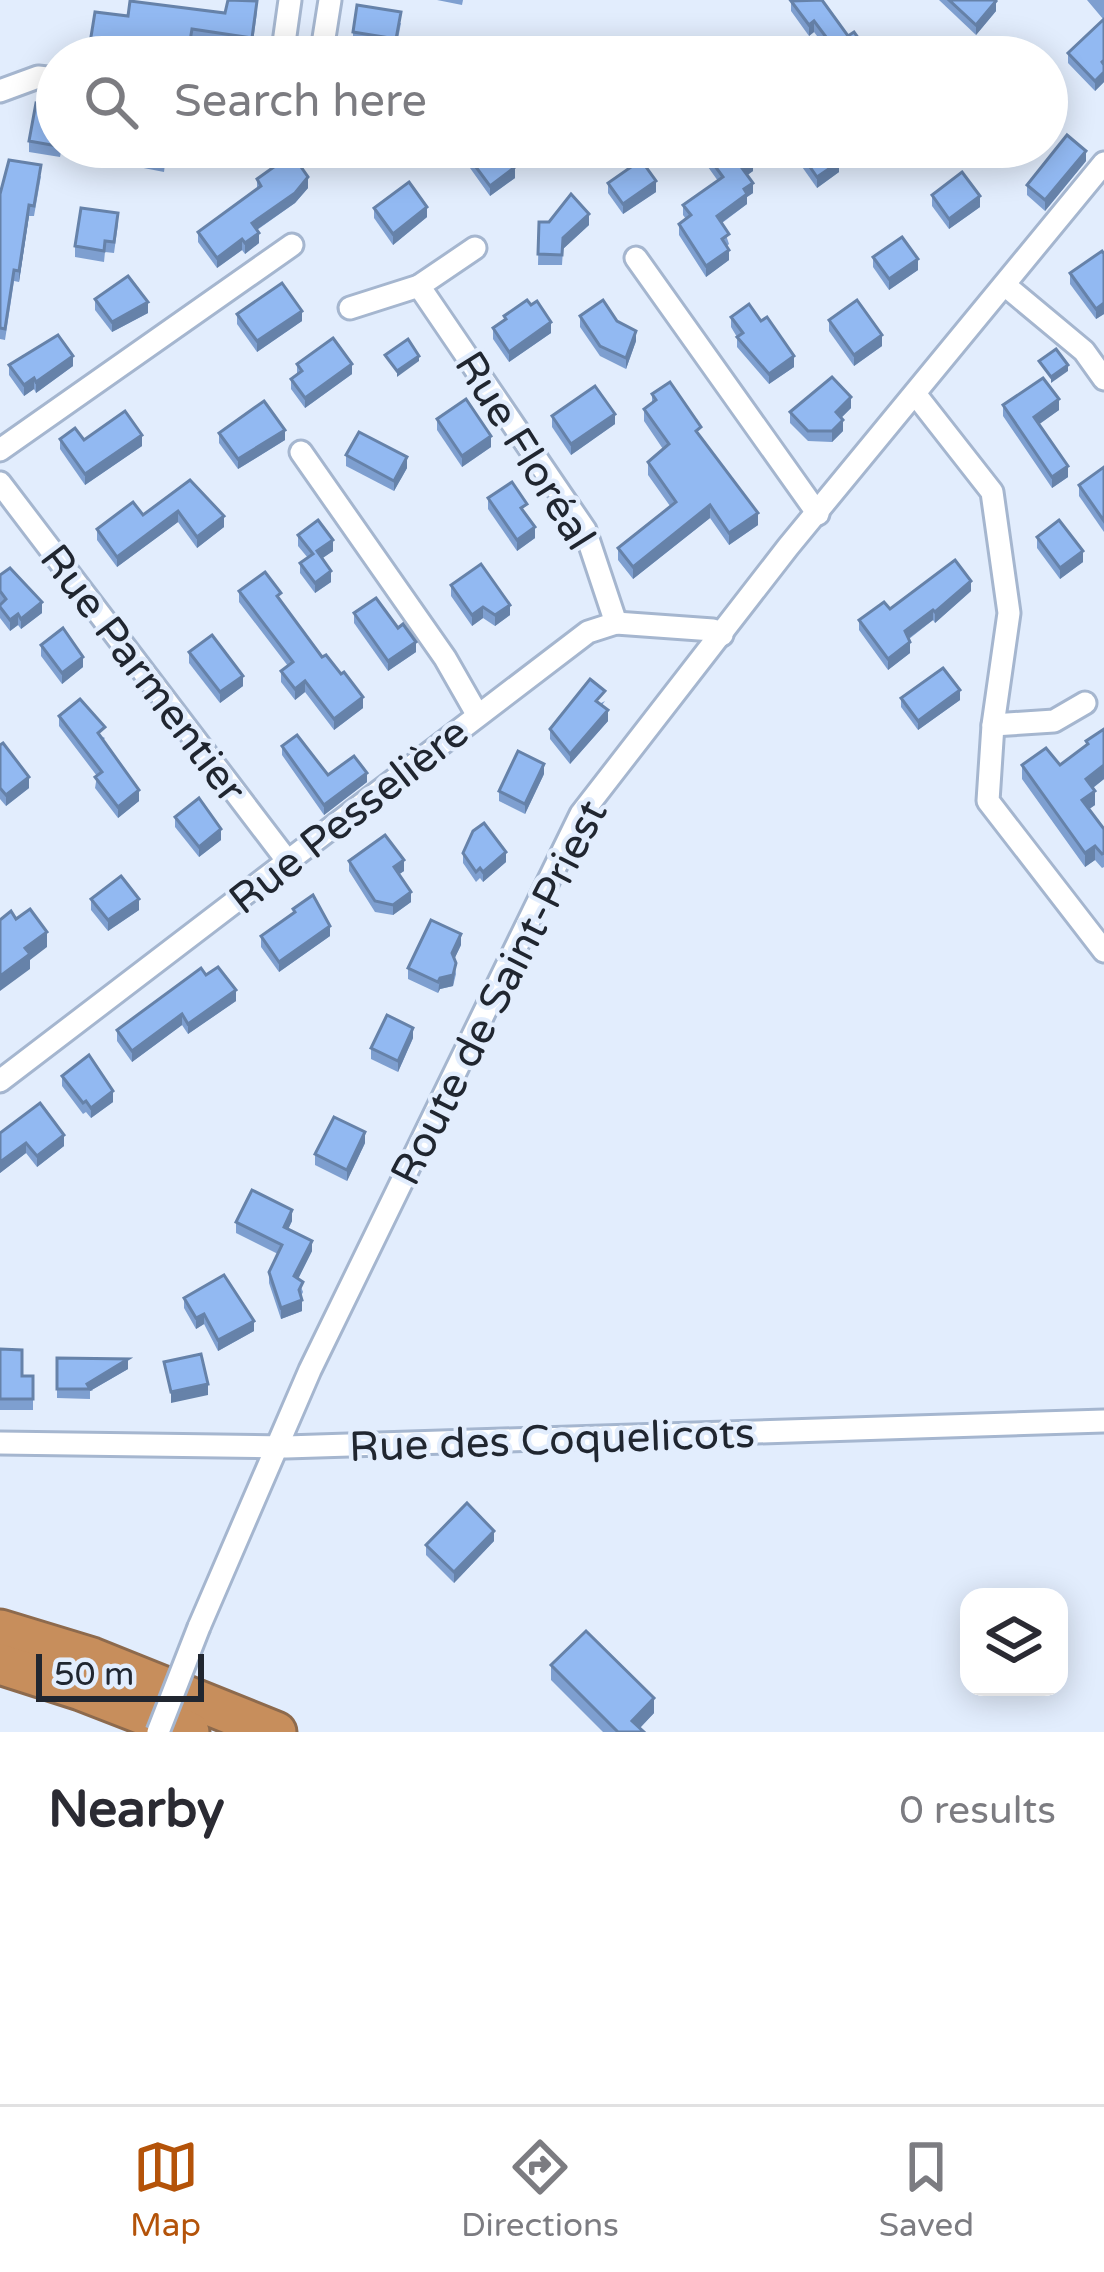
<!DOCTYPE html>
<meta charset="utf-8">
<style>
:root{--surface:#fff;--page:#f2f2f3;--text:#2b2b33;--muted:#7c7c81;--line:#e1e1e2;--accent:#b45309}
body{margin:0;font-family:"Varela Round",sans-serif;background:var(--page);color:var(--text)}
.controls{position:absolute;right:36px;bottom:36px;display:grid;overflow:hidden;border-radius:24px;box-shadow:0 6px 30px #0003}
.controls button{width:108px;height:108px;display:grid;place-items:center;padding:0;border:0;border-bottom:3px solid var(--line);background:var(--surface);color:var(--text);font:60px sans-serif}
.scale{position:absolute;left:36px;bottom:30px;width:168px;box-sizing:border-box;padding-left:12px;border:6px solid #202630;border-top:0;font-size:33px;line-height:42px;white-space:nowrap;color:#202630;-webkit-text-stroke:9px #e2edfd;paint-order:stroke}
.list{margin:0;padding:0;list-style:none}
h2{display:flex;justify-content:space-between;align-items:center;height:156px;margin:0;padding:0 48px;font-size:51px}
h2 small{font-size:39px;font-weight:400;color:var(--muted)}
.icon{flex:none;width:66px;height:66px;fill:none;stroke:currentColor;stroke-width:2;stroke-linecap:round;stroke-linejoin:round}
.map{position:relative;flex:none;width:1104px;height:1732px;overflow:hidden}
.search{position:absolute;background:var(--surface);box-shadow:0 6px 30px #0003;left:36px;right:36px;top:36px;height:132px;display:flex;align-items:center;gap:30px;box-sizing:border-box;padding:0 42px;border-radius:66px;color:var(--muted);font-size:45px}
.sheet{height:372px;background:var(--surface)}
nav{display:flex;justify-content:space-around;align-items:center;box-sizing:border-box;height:168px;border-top:3px solid var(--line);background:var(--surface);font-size:33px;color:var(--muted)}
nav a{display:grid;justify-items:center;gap:6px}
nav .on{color:var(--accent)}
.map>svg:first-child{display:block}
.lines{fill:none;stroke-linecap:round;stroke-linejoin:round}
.street-casing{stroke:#a5b6cf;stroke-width:27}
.highway-casing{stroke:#8d6a4d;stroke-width:45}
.street{stroke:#fff;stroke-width:21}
.highway{stroke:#c78e5c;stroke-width:39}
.street-bridge-casing{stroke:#a5b6cf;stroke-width:27;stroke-linecap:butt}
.street-bridge{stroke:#fff;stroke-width:21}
.wall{fill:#7e9fd0}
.shaded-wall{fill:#6682a9}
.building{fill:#92b9f2;stroke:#6682a9;stroke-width:3}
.labels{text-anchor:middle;stroke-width:9;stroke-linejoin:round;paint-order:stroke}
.street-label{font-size:42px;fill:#202630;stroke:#e2edfd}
</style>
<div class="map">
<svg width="1104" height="1732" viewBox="0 0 1104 1732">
<rect width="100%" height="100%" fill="#e2edfd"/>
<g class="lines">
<g class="street-casing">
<g id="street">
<path d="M282,57L290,0"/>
<path d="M321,57L330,0"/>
<path d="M0,91L38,77L57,79"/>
<path d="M475,248L419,286L585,530L616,623"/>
<path d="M636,258L818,514"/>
<path d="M1006,286L1084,351L1104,379"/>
<path d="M350,308L419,286"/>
<path d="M916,395L992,492L1009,613L993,725L988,801L1104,951"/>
<path d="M0,450L292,245"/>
<path d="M301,452L445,658L477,714"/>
<path d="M0,483L289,863"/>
<path d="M993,725L1054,721L1085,703"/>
<path d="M0,1081L588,632L616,623L713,630L722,635"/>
<path d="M0,1443L286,1447L1104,1421"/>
<path d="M199,1627L310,1370L581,814L788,547L1104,163"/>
</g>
</g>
<g class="highway-casing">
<g id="highway">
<path d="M0,1630L92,1658L276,1732"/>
<path d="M0,1664L81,1690L189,1732"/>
</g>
</g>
<use href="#street" class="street"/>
<use href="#highway" class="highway"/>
<g class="street-bridge-casing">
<path id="street-bridge" d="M158,1732L199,1627"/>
</g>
<use href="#street-bridge" class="street-bridge"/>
</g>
<g class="wall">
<path d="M437,0H463L462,5Z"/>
<path d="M939,0H995L996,11L976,35Z"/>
<path d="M1087,0H1104V82L1095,91L1068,63V53L1103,19Z"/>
<path d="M791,1L872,57H833L814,32L809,36L791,11Z"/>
<path d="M257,12L252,49L192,40L189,57L138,51L137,57H111L90,54V43L128,16Z"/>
<path d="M401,23L396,50L353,43V32Z"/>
<path d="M57,106V147H62L60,157L29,152V141Z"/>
<path d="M167,147L164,172L113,162V153Z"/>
<path d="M195,147H243L239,168L194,161Z"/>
<path d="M339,147H370L349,162Z"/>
<path d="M455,147H508L503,151L515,178L490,196Z"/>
<path d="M698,147H743L753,171L747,175L753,193L747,197V204L722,223L729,244L727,246L729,260L706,277L679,235V224L686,219L683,215V205L718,181L698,153Z"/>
<path d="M788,147H829L839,172L817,188Z"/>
<path d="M1086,161L1045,211L1027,195V185Z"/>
<path d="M41,176L34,216H29L19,282L14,281L5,340L0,339V194Z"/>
<path d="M257,179L308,188L295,203L257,230L259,243L245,254L242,250L217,268L198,242V232L257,189Z"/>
<path d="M608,183L656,192L623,214L608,193Z"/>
<path d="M932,195L980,207L949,229L932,206Z"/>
<path d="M374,208L427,217L393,245L374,218Z"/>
<path d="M539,222L589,225L563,249L562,265H538Z"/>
<path d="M118,224L114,253L105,252L104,262L75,257V246Z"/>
<path d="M1104,254V314L1096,319L1070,284V273Z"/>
<path d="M873,257L918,270L889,290L873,267Z"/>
<path d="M95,299L148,313L112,332L95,310Z"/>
<path d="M237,314L302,321L257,352L237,324Z"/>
<path d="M504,316L551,333L509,362L493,339V328L504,320Z"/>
<path d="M580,316L636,341L626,369L600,356L580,327Z"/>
<path d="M731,317L794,367L769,384L737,347V337L731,327Z"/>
<path d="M829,320L882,346L854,366L829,331Z"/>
<path d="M297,364L352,374L305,408L291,389V379L297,374Z"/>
<path d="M9,365L73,366L36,393L34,389L24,396L9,375Z"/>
<path d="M652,394L701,439L758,525L729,545L710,518L633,579L618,560V548L670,506L648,475V462L663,449L644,421V409L652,403Z"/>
<path d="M1003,405L1059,410L1039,424L1068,477L1052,488L1003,416Z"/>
<path d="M851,408L841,418L843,431L832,442L808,441L790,423V412Z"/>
<path d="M552,416L615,424L571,455L552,427Z"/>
<path d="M437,419L491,447L462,467L437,430Z"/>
<path d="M219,433L285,440L238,469L219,443Z"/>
<path d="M60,439L84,440L142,446L85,485L60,449Z"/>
<path d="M346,455L407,468L394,491L346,466Z"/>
<path d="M1104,467V532L1079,496V485Z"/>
<path d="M190,480L224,527L197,548L178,522L117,567L97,540V529L143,515Z"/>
<path d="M488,498L526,515L535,538L517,551L488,509Z"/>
<path d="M298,535L333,551L322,558L331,582L315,593L300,573V563L308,558L298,546Z"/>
<path d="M1037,537L1083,562L1060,579L1037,548Z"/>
<path d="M0,575L42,613L21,629L18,625L10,631L0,618Z"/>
<path d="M451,585L510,615L495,626L483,618L472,626L451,596Z"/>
<path d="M239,591L281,602L363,708L334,730L305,692L295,700L281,682V671L288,666L239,602Z"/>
<path d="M971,591L935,623L933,620L909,639L910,653L888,670L859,630V620L890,609Z"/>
<path d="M354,613L398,628L416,652L388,671L354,623Z"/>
<path d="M41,645L83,667L62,684L41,656Z"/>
<path d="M189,652L243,686L220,703L189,663Z"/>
<path d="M901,698L960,700L918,730L901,707Z"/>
<path d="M605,701L602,705L608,721L570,764L550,739V729Z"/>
<path d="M59,716L105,738L103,740L139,801L118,818L95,788L97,776L59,726Z"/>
<path d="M1104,729V779L1093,788L1095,805L1089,809L1104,829V867L1102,868L1095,860L1085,867L1022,779V765H1060L1086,746V741Z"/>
<path d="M0,745L29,788L6,806L0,799Z"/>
<path d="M282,746L328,775L367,782L324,815L282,755Z"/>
<path d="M544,774L525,814L499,801V791Z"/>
<path d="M175,817L221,840L199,857L175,827Z"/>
<path d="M463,853L506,862L483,882L480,878L476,882L463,863Z"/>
<path d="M349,861L404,871L399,874L411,902L393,915L375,912L349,871Z"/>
<path d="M91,899L139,910L108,931L91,910Z"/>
<path d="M293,909L330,936L279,972L261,947V936L293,914Z"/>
<path d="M461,945L454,959L456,974L453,986L440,989L438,993L408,979V968Z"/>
<path d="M206,975L236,1001L188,1034L182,1025L132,1062L117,1041V1030Z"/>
<path d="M413,1038L398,1072L371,1059V1048Z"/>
<path d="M62,1076L113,1102L91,1118L86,1112L83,1114L62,1086Z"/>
<path d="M0,1133L64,1146L37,1167L26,1153L0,1173Z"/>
<path d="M365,1143L347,1181L315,1165V1154Z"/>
<path d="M292,1221L288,1229L312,1251L298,1279L303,1292L301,1296L302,1311L281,1319L269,1283V1272L278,1254L236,1233V1222Z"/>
<path d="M184,1298L254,1331L218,1351L204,1324L196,1329L184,1308Z"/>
<path d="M0,1349L22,1376H33V1410H0Z"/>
<path d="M57,1358L128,1369L90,1391V1399L57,1398Z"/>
<path d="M494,1541L454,1583L426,1555V1545Z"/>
<path d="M551,1665L654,1713L640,1728L644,1732H603L551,1680Z"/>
</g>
<g class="shaded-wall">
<path d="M996,1V11L976,35V25Z"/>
<path d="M814,21V32L809,36V25Z"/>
<path d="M1104,72V82L1095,91V81Z"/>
<path d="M355,147H370L349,162V151Z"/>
<path d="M1086,151V161L1045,211V200Z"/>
<path d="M753,160V171L742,179V168Z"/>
<path d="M839,162V172L817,188V177Z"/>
<path d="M515,167V178L490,196V186Z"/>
<path d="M308,177V188L295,203L252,233V223Z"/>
<path d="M656,181V192L623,214V204Z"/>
<path d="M753,183V193L747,197V204L717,226V216Z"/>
<path d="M980,196V207L949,229V219Z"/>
<path d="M29,205V216L19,282V271Z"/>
<path d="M427,207V217L393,245V234Z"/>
<path d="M589,214V225L563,249V238Z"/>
<path d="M259,233V243L245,254V243Z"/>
<path d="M242,239V250L217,268V258Z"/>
<path d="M729,250V260L706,277V266Z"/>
<path d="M918,259V270L889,290V279Z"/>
<path d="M148,302V313L112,332V322Z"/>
<path d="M1104,303V314L1096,319V309Z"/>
<path d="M302,311V321L257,352V341Z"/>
<path d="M551,322V333L509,362V352Z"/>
<path d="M636,331V341L626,369V358Z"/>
<path d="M882,335V346L854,366V355Z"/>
<path d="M73,356V366L36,393V382Z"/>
<path d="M419,356V361L397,377V371Z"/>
<path d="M794,356V367L769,384V374Z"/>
<path d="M352,364V374L305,408V398Z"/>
<path d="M1068,365V371L1051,383V377Z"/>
<path d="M34,378V389L24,396V385Z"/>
<path d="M851,397V408L836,423V412Z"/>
<path d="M1059,399V410L1034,428V417Z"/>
<path d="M615,414V424L571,455V444Z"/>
<path d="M843,420V431L832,442V431Z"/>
<path d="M285,430V440L238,469V459Z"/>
<path d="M142,435V446L85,485V474Z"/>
<path d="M491,436V447L462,467V456Z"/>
<path d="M407,457V468L394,491V481Z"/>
<path d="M1068,466V477L1052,488V477Z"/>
<path d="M710,505V518L633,579V567Z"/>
<path d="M178,511V522L117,567V557Z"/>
<path d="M758,513V525L729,545V533Z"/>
<path d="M224,516V527L197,548V537Z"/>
<path d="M535,527V538L517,551V540Z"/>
<path d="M333,540V551L317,562V551Z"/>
<path d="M1083,551V562L1060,579V568Z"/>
<path d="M331,571V582L315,593V583Z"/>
<path d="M971,581V591L935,623V612Z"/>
<path d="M42,602V613L21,629V619Z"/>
<path d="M510,605V615L495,626V615Z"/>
<path d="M483,607V618L472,626V615Z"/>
<path d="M933,610V620L905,641V631Z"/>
<path d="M18,614V625L10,631V620Z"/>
<path d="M416,642V652L388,671V661Z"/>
<path d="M910,642V653L888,670V659Z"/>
<path d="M83,657V667L62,684V673Z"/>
<path d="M243,676V686L220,703V692Z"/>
<path d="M305,681V692L295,700V689Z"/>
<path d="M960,690V700L918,730V721Z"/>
<path d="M363,697V708L334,730V719Z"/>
<path d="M608,710V721L570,764V754Z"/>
<path d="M544,764V774L525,814V804Z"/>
<path d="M1104,765V779L1086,793V779Z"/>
<path d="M367,773V782L324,815V805Z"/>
<path d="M29,777V788L6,806V795Z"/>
<path d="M139,790V801L118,818V807Z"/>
<path d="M1095,791V805L1082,814V800Z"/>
<path d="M221,829V840L199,857V847Z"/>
<path d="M1095,846V860L1085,867V853Z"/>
<path d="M506,852V862L483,882V872Z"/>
<path d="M404,860V871L394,878V867Z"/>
<path d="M411,892V902L393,915V905Z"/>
<path d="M139,899V910L108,931V920Z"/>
<path d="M330,926V936L279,972V962Z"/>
<path d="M47,932V947L30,960V969L0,991V976L25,948Z"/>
<path d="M461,934V945L452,964V953Z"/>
<path d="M456,963L453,986L440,989L438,993L440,978Z"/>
<path d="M236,990V1001L188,1034V1024Z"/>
<path d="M182,1014V1025L132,1062V1051Z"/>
<path d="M413,1028V1038L398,1072V1061Z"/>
<path d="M113,1091V1102L91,1118V1108Z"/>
<path d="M365,1132V1143L347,1181V1170Z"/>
<path d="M64,1135V1146L37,1167V1156Z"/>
<path d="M26,1143V1153L0,1173V1162Z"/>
<path d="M292,1210V1221L284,1238V1227Z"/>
<path d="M312,1241V1251L294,1287V1276Z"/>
<path d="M302,1300V1311L281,1319V1308Z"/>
<path d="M204,1314V1324L196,1329V1318Z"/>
<path d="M254,1321V1331L218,1351V1340Z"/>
<path d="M128,1359V1369L90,1391L87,1384Z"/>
<path d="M208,1384V1395L171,1403V1392Z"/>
<path d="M494,1531V1541L454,1583V1572Z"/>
<path d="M654,1698V1713L636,1732L632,1721Z"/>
</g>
<g class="building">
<path d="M228,0L257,1L252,38L192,29L189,47L138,40L137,50L90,43L95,12L128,16L130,1L225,13Z"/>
<path d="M822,0L848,36L854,32L872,57H841L814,21L809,25L791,1Z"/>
<path d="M949,0H995L996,1L976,25Z"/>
<path d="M357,5L401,12L396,39L353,32Z"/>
<path d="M1104,19V60L1102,62L1104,65V72L1095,81L1068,53Z"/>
<path d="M749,41L760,57H728Z"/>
<path d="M36,103L57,106V146L29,141Z"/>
<path d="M1067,135L1086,151L1045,200L1027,185Z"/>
<path d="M114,147H166L164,162L113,153Z"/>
<path d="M195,147H241L239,157L194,151Z"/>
<path d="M461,147H500L515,167L490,186Z"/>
<path d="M701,147H743L753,160L742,168L753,183L744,189L747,194L717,216L729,234L722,239L729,250L706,266L679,224L691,215L683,205L723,177Z"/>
<path d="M796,147H829L839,162L817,177Z"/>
<path d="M292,154L308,177L295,193L252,223L259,233L245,243L242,239L217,258L198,232L261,186L257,179Z"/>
<path d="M9,160L41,165L34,206L29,205L19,271L14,270L5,329L0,328V194Z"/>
<path d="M641,160L656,181L623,204L608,183Z"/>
<path d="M962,172L980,196L949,219L932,195Z"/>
<path d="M409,182L427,207L393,234L374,208Z"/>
<path d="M571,194L589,214L563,238L562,255L538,254L539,222H549Z"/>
<path d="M81,208L118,213L114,242L105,241L104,251L75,246Z"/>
<path d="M902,237L918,259L889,279L873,257Z"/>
<path d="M1102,251L1104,254V303L1096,309L1070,273Z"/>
<path d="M128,276L148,302L112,322L95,299Z"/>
<path d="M282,283L302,311L257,341L237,314Z"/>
<path d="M527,300L531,305L537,301L551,322L509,352L493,328L506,319L504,316Z"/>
<path d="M603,300L617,321L636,331L626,358L600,346L580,316Z"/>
<path d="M857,300L882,335L854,355L829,320Z"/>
<path d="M749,304L761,321L767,317L794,356L769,374L737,337L743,333L731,317Z"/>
<path d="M58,335L73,356L36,382L34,378L24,385L9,365Z"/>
<path d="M333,338L352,364L305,398L291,379L302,371L297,364Z"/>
<path d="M408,339L419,356L397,371L385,355Z"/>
<path d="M1056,349L1068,365L1051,377L1039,361Z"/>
<path d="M832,377L851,397L836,412L843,420L832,431H808L790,412Z"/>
<path d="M1043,378L1059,399L1034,417L1068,466L1052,477L1003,405Z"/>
<path d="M670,382L701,427L696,431L758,513L729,533L710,505L633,567L618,548L676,502L648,462L669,444L644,409L656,400L652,394Z"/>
<path d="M595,386L615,414L571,444L552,416Z"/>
<path d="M466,399L491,436L462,456L437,419Z"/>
<path d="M264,401L285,430L238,459L219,433Z"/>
<path d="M125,411L142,435L85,474L60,439L75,428L84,440Z"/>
<path d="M359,432L407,457L394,481L346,455Z"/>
<path d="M1104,467V521L1079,485Z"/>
<path d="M190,480L224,516L197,537L178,511L117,557L97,529L133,502L143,515Z"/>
<path d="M512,482L527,504L521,508L535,527L517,540L488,498Z"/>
<path d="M318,520L333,540L317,551L331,571L315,583L300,563L313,554L298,535Z"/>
<path d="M1059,520L1083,551L1060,568L1037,537Z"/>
<path d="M955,560L971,581L935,612L933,610L905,631L910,642L888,659L859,620L884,602L890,609Z"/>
<path d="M481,564L510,605L495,615L483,607L472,615L451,585Z"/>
<path d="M10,568L42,602L21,619L18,614L10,620L0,607V605L6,599L0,591V575Z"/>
<path d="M265,572L281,593L277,596L322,657L326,655L341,674L344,672L363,697L334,719L305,681L295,689L281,671L293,662L239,591Z"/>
<path d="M376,598L398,628L403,624L416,642L388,661L354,613Z"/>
<path d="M63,628L83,657L62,673L41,645Z"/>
<path d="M212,635L243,676L220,692L189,652Z"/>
<path d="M943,668L960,690L918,721L901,698Z"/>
<path d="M590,679L605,691L596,701L608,710L570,754L550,729Z"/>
<path d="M80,699L105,727L98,733L139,790L118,807L95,777L102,772L59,716Z"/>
<path d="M1104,729V765L1086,779L1095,791L1082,800L1104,829V853L1102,854L1095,846L1085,853L1022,765L1046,748L1060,765L1088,744L1086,741Z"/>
<path d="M297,735L328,775L354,756L367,773L324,805L282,746Z"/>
<path d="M3,743L29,777L6,795L0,788V745Z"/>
<path d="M518,751L544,764L525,804L499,791Z"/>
<path d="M199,798L221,829L199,847L175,817Z"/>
<path d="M484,823L506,852L483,872L480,868L476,872L463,853L473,831Z"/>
<path d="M385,835L404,860L394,867L411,892L393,905L375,901L349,861Z"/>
<path d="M121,876L139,899L108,920L91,899Z"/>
<path d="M313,895L330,926L279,962L261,936L295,912L293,909Z"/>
<path d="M30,909L47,932L25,948L30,954L0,976V920L11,911L16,919Z"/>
<path d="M431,920L461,934L452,953L456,963L453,975L440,978L438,982L408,968Z"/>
<path d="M218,967L236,990L188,1024L182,1014L132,1051L117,1030L201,968L206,975Z"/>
<path d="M387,1015L413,1028L398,1061L371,1048Z"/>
<path d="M89,1055L113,1091L91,1108L86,1101L83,1103L62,1076Z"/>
<path d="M40,1103L64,1135L37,1156L26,1143L0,1162V1133Z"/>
<path d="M334,1117L365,1132L347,1170L315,1154Z"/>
<path d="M252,1190L292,1210L284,1227L312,1241L294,1276L303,1282L299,1290L302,1300L281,1308L269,1272L282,1245L236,1222Z"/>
<path d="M224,1275L254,1321L218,1340L204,1314L196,1318L184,1298Z"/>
<path d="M0,1349L22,1350V1376H33V1399H0Z"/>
<path d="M201,1354L208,1384L171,1392L164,1362Z"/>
<path d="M57,1358L128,1359L87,1384L90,1389H57Z"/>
<path d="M467,1503L494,1531L454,1572L426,1545Z"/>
<path d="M586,1631L654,1698L632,1721L644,1732H618L551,1665Z"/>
</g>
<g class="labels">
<g class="street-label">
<text transform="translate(526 450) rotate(58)" y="15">Rue Floréal</text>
<text transform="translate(144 673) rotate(53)" y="15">Rue Parmentier</text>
<text transform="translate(348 815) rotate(-38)" y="15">Rue Pesselière</text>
<text transform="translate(498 992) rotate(-63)" y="15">Route de Saint-Priest</text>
<text transform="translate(552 1439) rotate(-2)" y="15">Rue des Coquelicots</text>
</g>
</g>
</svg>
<div class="controls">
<button><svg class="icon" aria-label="layers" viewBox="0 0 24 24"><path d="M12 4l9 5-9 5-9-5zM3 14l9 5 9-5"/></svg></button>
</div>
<div class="scale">50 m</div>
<div class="search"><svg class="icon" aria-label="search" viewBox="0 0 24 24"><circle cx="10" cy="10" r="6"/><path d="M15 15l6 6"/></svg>Search here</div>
</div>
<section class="sheet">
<h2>Nearby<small>0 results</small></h2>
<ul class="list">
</ul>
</section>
<nav>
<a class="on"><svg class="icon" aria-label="map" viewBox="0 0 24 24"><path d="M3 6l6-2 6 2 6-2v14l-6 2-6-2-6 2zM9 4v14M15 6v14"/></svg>Map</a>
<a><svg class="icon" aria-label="directions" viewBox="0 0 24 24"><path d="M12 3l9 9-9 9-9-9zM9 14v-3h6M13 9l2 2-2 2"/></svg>Directions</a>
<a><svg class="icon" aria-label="saved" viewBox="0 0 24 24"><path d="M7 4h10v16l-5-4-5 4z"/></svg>Saved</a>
</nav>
